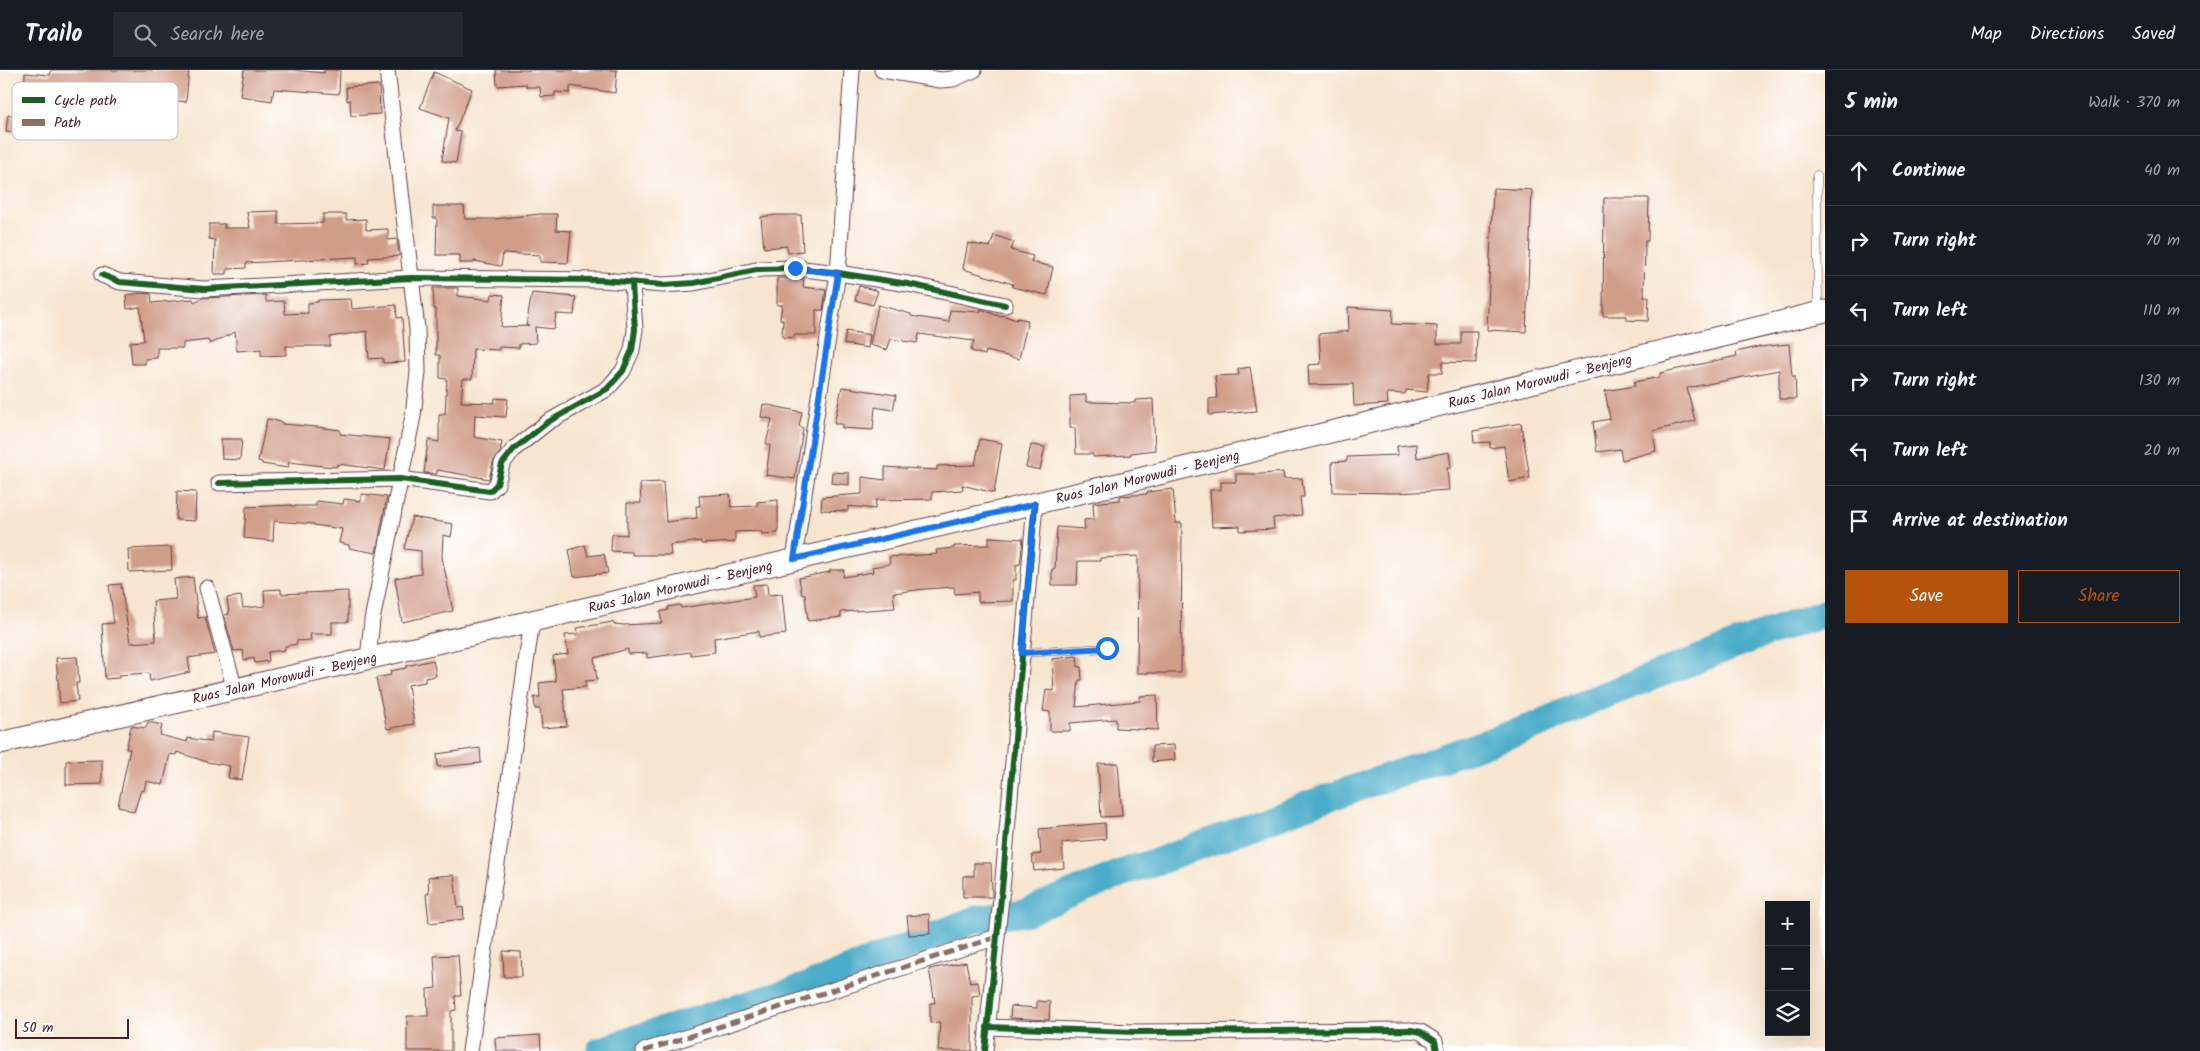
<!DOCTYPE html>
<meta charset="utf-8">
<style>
:root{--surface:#171b24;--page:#242831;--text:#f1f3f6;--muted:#9ea1a6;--line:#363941;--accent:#b45309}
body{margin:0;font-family:Kalam,sans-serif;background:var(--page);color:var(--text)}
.controls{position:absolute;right:15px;bottom:15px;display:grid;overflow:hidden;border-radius:0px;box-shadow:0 5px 20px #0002}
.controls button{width:45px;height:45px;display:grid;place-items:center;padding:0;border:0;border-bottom:1px solid var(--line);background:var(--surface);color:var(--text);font:25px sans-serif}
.scale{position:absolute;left:15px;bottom:12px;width:114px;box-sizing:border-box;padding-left:5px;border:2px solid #4a1f2b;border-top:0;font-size:14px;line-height:18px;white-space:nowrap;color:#4a1f2b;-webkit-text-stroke:4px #fff;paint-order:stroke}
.stop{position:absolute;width:15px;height:15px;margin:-11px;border:4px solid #1a73e8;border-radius:50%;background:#fff}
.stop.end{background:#1a73e8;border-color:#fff;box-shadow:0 1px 5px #0008}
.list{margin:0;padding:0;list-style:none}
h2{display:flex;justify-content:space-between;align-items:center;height:65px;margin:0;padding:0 20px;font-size:21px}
h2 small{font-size:16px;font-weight:400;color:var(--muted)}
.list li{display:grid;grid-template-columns:32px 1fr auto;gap:15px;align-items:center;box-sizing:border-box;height:70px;padding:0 20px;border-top:1px solid var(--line)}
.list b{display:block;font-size:19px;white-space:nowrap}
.list em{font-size:16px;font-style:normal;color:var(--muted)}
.actions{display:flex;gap:10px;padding:15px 20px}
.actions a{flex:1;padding:11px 0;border:1px solid var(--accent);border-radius:0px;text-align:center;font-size:18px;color:var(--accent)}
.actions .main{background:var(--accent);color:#fff}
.icon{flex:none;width:28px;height:28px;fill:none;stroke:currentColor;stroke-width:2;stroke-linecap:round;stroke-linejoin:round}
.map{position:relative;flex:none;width:1825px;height:981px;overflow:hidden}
header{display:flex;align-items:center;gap:30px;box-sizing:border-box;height:70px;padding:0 25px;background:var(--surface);border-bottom:1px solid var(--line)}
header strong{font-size:24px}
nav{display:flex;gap:28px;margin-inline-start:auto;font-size:18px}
.search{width:350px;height:45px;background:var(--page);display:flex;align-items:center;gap:12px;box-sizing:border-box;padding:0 18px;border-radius:0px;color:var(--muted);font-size:19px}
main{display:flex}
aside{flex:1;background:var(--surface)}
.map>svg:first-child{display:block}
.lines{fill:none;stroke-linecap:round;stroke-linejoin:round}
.river{stroke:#49acc8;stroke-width:28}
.building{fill:#d09d88}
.lane-casing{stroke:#643d44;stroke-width:9}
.street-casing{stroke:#643d44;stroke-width:17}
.secondary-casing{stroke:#643d44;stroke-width:23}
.lane{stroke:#fff;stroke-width:8}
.street{stroke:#fff;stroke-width:15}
.secondary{stroke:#fff;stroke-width:21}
.quiet{stroke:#8d6e63;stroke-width:5;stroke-dasharray:10 5;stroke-linecap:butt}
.cycleway-casing{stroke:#fff;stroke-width:9}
.cycleway{stroke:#1b5e20;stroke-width:6}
.route{stroke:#1a73e8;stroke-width:6}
.labels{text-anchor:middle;stroke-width:4.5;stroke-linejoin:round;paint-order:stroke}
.street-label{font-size:14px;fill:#4a1f2b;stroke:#fff}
.key{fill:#fff;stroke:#c9bcbf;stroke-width:1}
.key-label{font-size:14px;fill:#4a1f2b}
</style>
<header>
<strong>Trailo</strong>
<div class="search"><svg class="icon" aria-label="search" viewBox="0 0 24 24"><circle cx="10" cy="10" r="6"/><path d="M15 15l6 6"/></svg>Search here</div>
<nav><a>Map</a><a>Directions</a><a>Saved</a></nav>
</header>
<main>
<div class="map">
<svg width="1825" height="981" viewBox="0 0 1825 981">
<rect width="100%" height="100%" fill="#fff"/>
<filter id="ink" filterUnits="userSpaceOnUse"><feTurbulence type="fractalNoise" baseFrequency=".02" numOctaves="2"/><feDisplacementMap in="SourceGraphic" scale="10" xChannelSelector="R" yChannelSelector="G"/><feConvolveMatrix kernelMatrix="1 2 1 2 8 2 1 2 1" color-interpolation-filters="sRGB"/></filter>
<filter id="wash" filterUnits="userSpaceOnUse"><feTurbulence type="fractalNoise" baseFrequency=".0096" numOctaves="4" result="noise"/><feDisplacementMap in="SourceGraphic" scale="20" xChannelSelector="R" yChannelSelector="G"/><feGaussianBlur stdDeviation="1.12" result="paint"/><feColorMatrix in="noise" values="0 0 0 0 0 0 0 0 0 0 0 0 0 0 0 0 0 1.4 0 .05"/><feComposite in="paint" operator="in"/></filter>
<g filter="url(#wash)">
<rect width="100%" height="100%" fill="#f7e5cf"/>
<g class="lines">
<path class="river" d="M600,981L641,967L803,918L974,850L1026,842L1132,799L1154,793L1310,734L1538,655L1589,631L1753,568L1825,543"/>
</g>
<g id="blocks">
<g class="building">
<path d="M51,0H189L186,32L157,28L132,21L113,20L112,35H96L95,38L68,36L65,66L6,62L8,45L23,47L25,3L50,5Z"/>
<path d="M244,0H293L324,3V0H340L339,24L274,19L272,31L240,26Z"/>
<path d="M496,0H617L615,23L570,16V23L555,22V26L541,27L540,17H526V14L497,16Z"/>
<path d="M434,2L472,19L455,61L461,62L456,93L442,91L449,48L420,38Z"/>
<path d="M379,15L380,44L351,46L350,30L347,31L346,17Z"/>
<path d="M1493,118L1532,120L1526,262L1487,260Z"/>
<path d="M1604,128H1649L1648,171H1645L1644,227H1649L1648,251L1626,250V246H1603Z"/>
<path d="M433,136H464L465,149H494L540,144H557L556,160L571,161L568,193L540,192V185L503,183L501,196L474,191V193H460V185H436L437,148H433Z"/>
<path d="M278,141V154L323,153V144H346V150L366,149V160L388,159V170L397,169L399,186L368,188L369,193L357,194V187L246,193V198L227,199V204H214L215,170L209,169V154H225L224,158H250L247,142Z"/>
<path d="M776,145H801L803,181L788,183L787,176L764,178L761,147Z"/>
<path d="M994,165L1014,172L1011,180L1033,186L1031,192L1053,197L1047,225L1012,217L1013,214L963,199L968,173L990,177Z"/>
<path d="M777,208L804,209L803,217L826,220L823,240H816V265H794V268L782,267L783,250L780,249L782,235H777Z"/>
<path d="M859,216L878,221L873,235L855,230Z"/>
<path d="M433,218H458V226L491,230L492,224L504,225L501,257L529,256H526L532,223L576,227L574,245L556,244L554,259L535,257L536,273L519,274V278L499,277V280L473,279L472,309H463L461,332L494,333L495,328L508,329L506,347L475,345L474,367L502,372L500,382L493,392L489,409L437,400V404L424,403L428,370L439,372V344H445L447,309L440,308V285H436V239H434Z"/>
<path d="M143,223L151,224L152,233L193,229L194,232L203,228L266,225V232L284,231L285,244L308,243V233L318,232V230L351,229L352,239L396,235L397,248L402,247L405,292L383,293V288L369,289L367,261L330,267V276H286V285L261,286V279L237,281L235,262L210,274L208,270L183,273V278H157V288L145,289V294H132L130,272L144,271L140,237L127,239L126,225Z"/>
<path d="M878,235L911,244V246L949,252L950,240L980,242L981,239L1001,247L1002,245L1017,250V248L1028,250L1019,289L986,281L985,285L971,281L974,271L919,264L917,273L891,269L887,280L870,275Z"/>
<path d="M1348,237L1393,240L1392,254L1437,256V274H1461V261H1477L1476,293L1442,292V303H1429L1427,322L1406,320L1405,324L1387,323L1388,334L1354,336L1353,314L1309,315L1308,295L1321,294L1319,264L1349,261Z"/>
<path d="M846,261L870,265L868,278L844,274Z"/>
<path d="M1789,274L1792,306H1795L1796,329H1779V300L1687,318L1695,351L1653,361L1656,381L1622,390L1620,379L1597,382L1593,352L1610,349L1605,321L1635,316L1634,312L1660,307V303L1737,286L1736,282L1758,277Z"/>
<path d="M1250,297L1257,341L1209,345V329L1217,328L1215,306L1239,305L1238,299Z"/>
<path d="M842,317L896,325L893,340L875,337L873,360L842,358V354H834Z"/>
<path d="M1086,325V332L1135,333V330L1153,329L1155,380L1131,383V385L1093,387V384H1076L1075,358H1070V326Z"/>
<path d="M763,334L802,342L799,356L803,358L795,409L766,405L770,375L766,374L772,349L761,347Z"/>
<path d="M267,349L282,352V354L317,357L340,360V364L390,369L385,400L337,394V397L323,396L289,392L288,398L262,394V392L258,391Z"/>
<path d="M1521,353L1530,408L1509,412L1504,376L1490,378V372L1474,373L1473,361Z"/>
<path d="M221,369H242L240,390L222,389Z"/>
<path d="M980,369L1002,373L994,423L962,415L963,420L932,422V429L876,430L875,439L848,436V441L821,440L822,427L862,424V407L885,410V397L937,400V396L975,395Z"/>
<path d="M1416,374L1417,388L1449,382L1451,398H1447L1449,420L1398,423L1333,422L1332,392L1347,391V387L1398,385L1397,376Z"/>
<path d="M1031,375L1045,377L1040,400L1026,397Z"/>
<path d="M832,402L849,403V415L831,413Z"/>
<path d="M1283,402L1284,409L1302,408L1304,427H1300L1302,445L1273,448L1274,459L1240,461V456L1212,457L1210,420H1221V412H1236V404H1263Z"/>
<path d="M663,412L666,452L697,448L696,436H700L699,426L730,424L731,437L757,436V432L778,430V463L762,464L761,461L735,462V472L701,474V471L670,475L671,485H632V482L611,481L612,464L627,465V433H641L640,413Z"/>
<path d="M1173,419L1176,453H1182L1181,603H1137L1138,486L1100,488V491H1078L1077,515H1052V499H1055L1057,457L1085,459L1084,450L1094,449L1093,433L1120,430V426L1147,424V422Z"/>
<path d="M177,421L196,422L195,451L176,450Z"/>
<path d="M362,424L387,427L376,483L349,478V475L339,473L342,459L314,455V454L274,451L273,471L244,468L246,437L292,435V436H316V431L343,434L344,429L361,431Z"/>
<path d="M412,447L453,454L451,467L443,465L442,487L453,541L402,552L395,508L421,504V481L404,479Z"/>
<path d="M989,467L1023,469L1020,494L1016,495V510H1013V531L978,532V522L955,524L954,517L925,519L893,523L895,538L841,542V547L808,551L805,524L802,525L799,508L830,502V500H844L843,507L873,502L872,497L890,494L889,487L937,484L936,480L954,478V476L989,475Z"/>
<path d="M585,475L588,486L604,484L608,503L574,507L569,480Z"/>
<path d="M171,477L172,500L129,502L128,479Z"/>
<path d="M193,507L198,548L205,547L215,584L188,588L190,602L150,611L149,603L119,605V608L105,609L102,554L114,553L109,515L121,514L130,573L156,571L153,531L176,529L174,509Z"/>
<path d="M767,514L768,525L782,524L786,564L759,567V561L714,568L715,582L691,585L690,582L647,588V583L628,584V579L594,588L597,610L585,611L586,617L563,619L567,656L542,658L540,639H535L534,627H540L539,613L556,611L553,586L568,584L565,565L578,564L577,558L613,552V554L624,555L662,553L660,542L668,540V537L680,535L681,538L755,527L753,515Z"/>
<path d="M281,519V524L348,521V552H332V564H310L311,570L296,571L297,574L285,576V580L268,582L269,591L255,593L254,588L244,590L243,580L234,581L224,545L229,544L227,528L241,526L243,538L265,536L264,520Z"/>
<path d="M1077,586L1078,597H1081L1082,610H1079L1076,637L1140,631V626L1157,625L1158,660L1116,658V649L1070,653V661H1050V642L1043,641L1046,620L1054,621L1052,589Z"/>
<path d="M77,587L79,613H76L78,631L60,633L56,588Z"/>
<path d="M433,590L436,606L425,608V612L408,615L414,654L387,659L376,608L391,605L390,601L406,598V596Z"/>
<path d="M148,652L162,655L160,665L187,672L188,668L211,672L212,662L249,667L242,710L228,708L230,696L207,692L177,682L176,685L170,684L163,715L146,711L144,721L141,720L134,742L118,736L130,679H126L131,656L146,658Z"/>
<path d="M1174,675L1175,690L1152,692V676Z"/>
<path d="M480,678L481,693L438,697L437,684Z"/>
<path d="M102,690V714L66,715V691Z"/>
<path d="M1118,693L1122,746L1101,747L1098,694Z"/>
<path d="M1105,753L1106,769L1062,773L1064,798L1034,801L1032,785L1041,784L1039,759Z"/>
<path d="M974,793H991L992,827H963V806H974Z"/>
<path d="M454,805L458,838L463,837L464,849L429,853L426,824L429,823L428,807Z"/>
<path d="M929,844L930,864L909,865L907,846Z"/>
<path d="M503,881L521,882L522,907H504Z"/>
<path d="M458,885L461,926H455L456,940L451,941V981H407V946H428L427,919L436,918L434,886Z"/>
<path d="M966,892L970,913L978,912L980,925L972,926V981H938L940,952L930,953V933H935L929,899Z"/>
<path d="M1037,931L1050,932L1049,950L1010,948L1011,936L1037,938Z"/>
<path d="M540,965L541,981H496L495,968Z"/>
</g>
</g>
</g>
<g filter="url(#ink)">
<use href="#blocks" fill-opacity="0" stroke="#643d44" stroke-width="1"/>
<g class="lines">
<g class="lane-casing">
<g id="lane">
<path d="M1817,105L1818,240"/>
<path d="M1022,583L1107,578"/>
</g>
</g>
<g class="street-casing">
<g id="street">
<path d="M882,0L940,10L953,9L974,0"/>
<path d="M102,205L120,212L204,219L411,208L602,210L663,215L694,213L761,199L795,198L838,203L908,214L1005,235"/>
<path d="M219,413L400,409L490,421L497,414L502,394L514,379L548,352L607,319L623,301L632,280L635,260L632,214"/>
<path d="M794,489L838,203L852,0"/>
<path d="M207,518L235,620"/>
<path d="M368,589L372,550L413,346L418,302L417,259L387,0"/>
<path d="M987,957L1136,962L1411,960L1421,962L1435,971L1437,981"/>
<path d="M470,981L532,551"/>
<path d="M644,981L997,867"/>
<path d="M985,981L1003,809L1035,434"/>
</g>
</g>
<g class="secondary-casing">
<g id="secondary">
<path id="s1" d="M0,673L532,551L1118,414L1825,241"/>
</g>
</g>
<use href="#lane" class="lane"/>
<use href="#street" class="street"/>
<use href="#secondary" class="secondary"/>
<path class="quiet" d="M644,981L997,867"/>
<g class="cycleway-casing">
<g id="cycleway">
<path d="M102,205L120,212L204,219L411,208L602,210L663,215L694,213L761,199L795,198L838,203L908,214L1005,235"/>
<path d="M219,413L400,409L490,421L497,414L502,394L514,379L548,352L607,319L623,301L632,280L635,260L632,214"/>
<path d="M987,957L1136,962L1411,960L1421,962L1435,971L1437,981"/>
<path d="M985,981L1003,809L1035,434"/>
</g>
</g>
<use href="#cycleway" class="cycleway"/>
</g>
</g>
<g class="lines" filter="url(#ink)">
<path class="route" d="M795,198L838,203L794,489L1035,434L1022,583L1107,578"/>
</g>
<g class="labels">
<g class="street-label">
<text dy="5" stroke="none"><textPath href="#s1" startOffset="1582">Ruas Jalan Morowudi - Benjeng</textPath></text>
<text dy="5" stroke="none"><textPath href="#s1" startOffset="1178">Ruas Jalan Morowudi - Benjeng</textPath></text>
<text dy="5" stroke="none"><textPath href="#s1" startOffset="698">Ruas Jalan Morowudi - Benjeng</textPath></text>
<text dy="5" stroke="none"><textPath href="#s1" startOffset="292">Ruas Jalan Morowudi - Benjeng</textPath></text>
</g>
</g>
<rect x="12" y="12" width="166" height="58" rx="8" class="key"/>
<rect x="22" y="27" width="23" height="6" fill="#1b5e20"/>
<rect x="22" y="49" width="23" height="7" fill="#8d6e63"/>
<g class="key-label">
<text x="54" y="35">Cycle path</text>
<text x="54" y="57">Path</text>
</g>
</svg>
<div class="controls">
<button>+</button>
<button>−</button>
<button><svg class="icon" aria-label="layers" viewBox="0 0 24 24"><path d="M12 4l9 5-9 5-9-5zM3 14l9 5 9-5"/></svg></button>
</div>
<div class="scale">50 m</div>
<div class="stop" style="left:1107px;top:578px"></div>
<div class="stop end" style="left:795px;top:198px"></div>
</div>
<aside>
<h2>5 min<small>Walk · 370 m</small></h2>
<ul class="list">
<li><svg class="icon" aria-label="ahead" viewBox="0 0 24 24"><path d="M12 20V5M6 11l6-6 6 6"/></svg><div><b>Continue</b></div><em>40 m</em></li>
<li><svg class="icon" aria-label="right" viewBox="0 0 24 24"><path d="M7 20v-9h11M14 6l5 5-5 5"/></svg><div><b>Turn right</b></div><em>70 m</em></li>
<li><svg class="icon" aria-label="left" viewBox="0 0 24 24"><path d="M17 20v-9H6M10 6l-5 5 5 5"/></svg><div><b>Turn left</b></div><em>110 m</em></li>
<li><svg class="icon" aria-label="right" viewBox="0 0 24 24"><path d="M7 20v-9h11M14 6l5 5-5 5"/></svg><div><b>Turn right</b></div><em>130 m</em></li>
<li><svg class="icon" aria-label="left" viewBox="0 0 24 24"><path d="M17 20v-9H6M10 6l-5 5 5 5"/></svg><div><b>Turn left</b></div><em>20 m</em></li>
<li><svg class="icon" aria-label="arrive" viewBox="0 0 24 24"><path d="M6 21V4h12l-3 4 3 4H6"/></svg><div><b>Arrive at destination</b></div></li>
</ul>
<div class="actions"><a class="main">Save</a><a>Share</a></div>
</aside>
</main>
